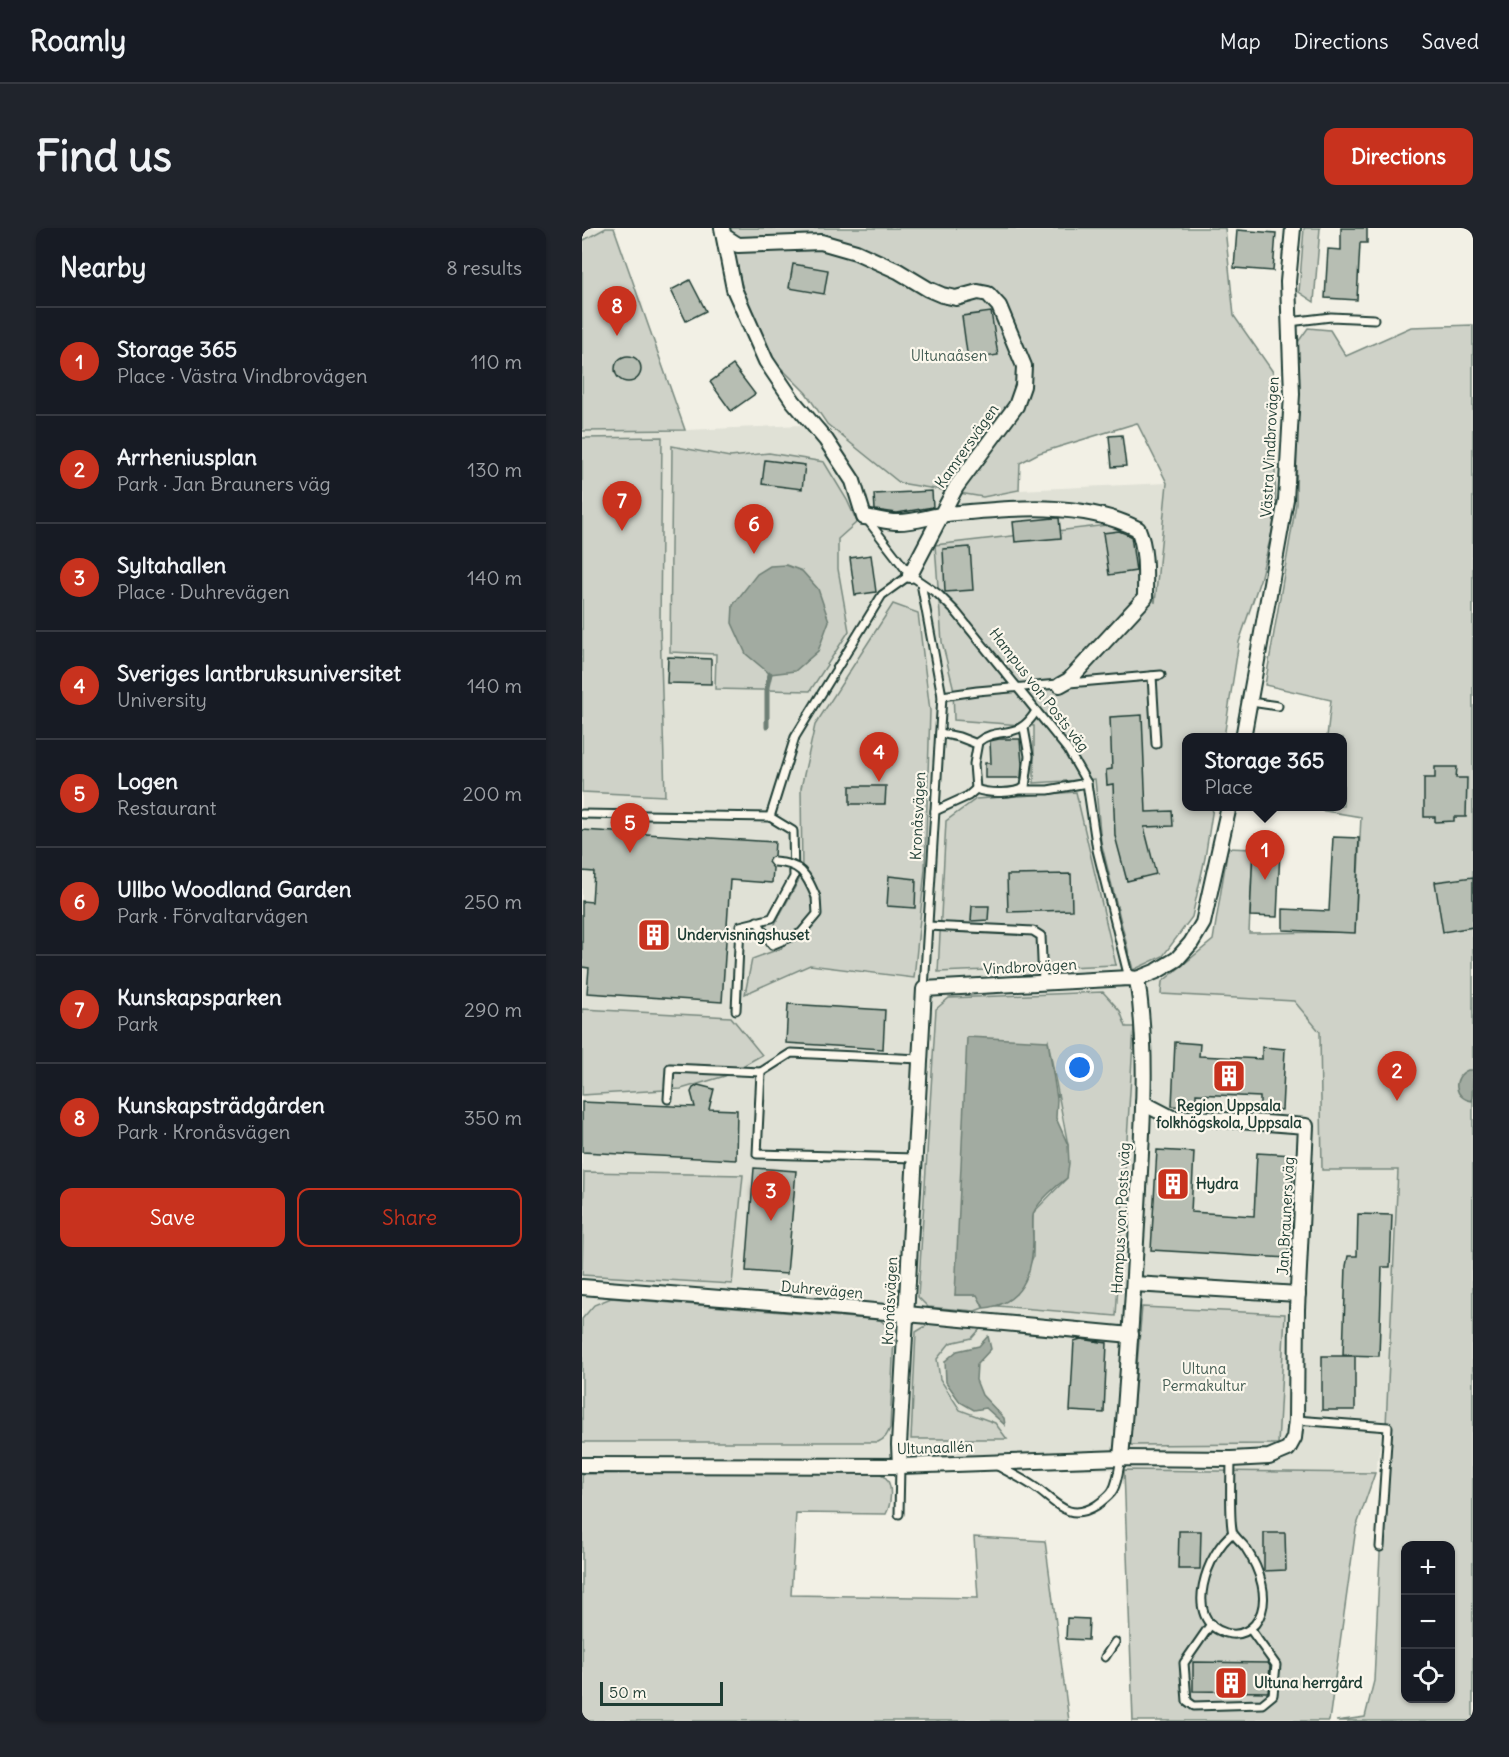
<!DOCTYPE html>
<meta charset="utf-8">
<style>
:root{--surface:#171b24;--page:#20242c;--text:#f1f3f6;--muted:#9ea1a6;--line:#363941;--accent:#c8321e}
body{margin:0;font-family:Delius,sans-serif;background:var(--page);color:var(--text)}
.controls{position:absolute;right:18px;bottom:18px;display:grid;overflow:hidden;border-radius:12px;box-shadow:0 2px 4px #0004}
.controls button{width:54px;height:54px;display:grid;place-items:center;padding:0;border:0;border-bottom:2px solid var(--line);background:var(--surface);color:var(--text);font:30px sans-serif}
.scale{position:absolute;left:18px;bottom:15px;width:123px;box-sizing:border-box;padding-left:6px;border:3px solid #1f3d34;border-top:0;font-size:16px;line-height:21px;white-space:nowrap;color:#1f3d34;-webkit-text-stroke:4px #fbf7ec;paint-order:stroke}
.you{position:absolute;left:498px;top:840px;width:21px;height:21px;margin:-15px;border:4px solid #fff;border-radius:50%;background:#1a73e8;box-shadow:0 0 0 9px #1a73e833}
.badge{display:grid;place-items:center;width:39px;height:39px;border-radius:50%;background:var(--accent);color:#fff;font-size:20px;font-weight:700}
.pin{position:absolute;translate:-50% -50px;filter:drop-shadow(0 2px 3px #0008)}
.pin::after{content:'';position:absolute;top:32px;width:21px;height:18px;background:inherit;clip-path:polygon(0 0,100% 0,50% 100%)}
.popup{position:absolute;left:600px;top:505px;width:165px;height:78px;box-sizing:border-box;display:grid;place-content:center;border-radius:12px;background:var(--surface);filter:drop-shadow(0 2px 4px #0005);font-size:20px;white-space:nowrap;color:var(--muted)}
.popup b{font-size:22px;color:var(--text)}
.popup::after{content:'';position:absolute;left:50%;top:100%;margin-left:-12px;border:12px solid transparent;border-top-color:var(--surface)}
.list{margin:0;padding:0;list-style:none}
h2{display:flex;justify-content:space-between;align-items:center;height:78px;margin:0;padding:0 24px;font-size:26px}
h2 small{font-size:20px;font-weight:400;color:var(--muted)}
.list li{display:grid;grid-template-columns:39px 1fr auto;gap:18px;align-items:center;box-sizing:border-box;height:108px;padding:0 24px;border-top:2px solid var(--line)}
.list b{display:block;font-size:22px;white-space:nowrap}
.list p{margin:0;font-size:20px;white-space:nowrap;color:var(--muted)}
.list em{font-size:20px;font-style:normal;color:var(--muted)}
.actions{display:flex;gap:12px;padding:18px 24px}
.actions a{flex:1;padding:14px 0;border:2px solid var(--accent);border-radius:12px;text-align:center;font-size:21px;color:var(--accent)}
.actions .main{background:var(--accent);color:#fff}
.icon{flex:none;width:33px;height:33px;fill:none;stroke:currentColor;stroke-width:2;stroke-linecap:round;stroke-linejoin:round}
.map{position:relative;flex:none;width:891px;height:1493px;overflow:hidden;border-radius:12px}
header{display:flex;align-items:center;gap:36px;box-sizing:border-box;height:84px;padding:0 30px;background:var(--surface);border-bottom:2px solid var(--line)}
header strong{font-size:28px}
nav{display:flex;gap:33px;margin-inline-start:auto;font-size:21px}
.intro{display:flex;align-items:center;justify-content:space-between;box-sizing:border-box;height:144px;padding:0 36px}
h1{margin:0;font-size:42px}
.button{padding:15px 27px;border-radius:12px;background:var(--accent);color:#fff;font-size:21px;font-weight:700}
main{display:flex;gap:36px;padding:0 36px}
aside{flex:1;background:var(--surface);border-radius:12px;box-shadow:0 2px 4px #0004}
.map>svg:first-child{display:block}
.built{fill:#e0e1d6}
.green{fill:#cfd2c8;stroke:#77887e;stroke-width:1.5;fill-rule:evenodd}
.water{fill:#a2aba1;stroke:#6e7f75;stroke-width:1.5}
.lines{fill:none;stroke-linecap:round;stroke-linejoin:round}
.stream{stroke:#6e7f75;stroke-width:5}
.building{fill:#b7beb3;stroke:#1f3d34;stroke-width:1.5}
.service-casing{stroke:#1f3d34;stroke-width:11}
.minor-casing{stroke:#1f3d34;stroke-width:18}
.service{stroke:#fbf7ec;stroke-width:7}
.minor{stroke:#fbf7ec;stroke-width:14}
.service-bridge-casing{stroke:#1f3d34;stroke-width:11;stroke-linecap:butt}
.service-bridge{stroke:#fbf7ec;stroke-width:7}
.labels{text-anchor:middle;stroke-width:4.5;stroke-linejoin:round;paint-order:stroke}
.park-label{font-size:15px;fill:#425b52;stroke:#fbf7ec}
.street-label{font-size:15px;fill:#1f3d34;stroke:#fbf7ec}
.poi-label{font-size:15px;font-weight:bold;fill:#1f3d34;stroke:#fbf7ec;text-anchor:start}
</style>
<header>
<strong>Roamly</strong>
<nav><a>Map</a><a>Directions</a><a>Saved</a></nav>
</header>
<div class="intro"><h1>Find us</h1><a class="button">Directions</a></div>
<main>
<aside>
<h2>Nearby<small>8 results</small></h2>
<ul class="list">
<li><span class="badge">1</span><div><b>Storage 365</b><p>Place · Västra Vindbrovägen</p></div><em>110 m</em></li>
<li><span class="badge">2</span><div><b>Arrheniusplan</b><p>Park · Jan Brauners väg</p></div><em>130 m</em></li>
<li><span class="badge">3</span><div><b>Syltahallen</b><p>Place · Duhrevägen</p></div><em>140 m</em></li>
<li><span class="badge">4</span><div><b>Sveriges lantbruksuniversitet</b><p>University</p></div><em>140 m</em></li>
<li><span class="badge">5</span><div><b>Logen</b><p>Restaurant</p></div><em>200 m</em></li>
<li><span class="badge">6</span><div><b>Ullbo Woodland Garden</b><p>Park · Förvaltarvägen</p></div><em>250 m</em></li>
<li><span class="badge">7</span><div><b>Kunskapsparken</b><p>Park</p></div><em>290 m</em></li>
<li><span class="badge">8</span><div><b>Kunskapsträdgården</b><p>Park · Kronåsvägen</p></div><em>350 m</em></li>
</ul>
<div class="actions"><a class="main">Save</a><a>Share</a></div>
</aside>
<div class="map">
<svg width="891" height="1493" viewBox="0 0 891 1493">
<rect width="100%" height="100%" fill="#f2f0e5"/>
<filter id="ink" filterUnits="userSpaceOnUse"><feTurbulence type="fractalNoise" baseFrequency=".0167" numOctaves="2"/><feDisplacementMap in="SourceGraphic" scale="12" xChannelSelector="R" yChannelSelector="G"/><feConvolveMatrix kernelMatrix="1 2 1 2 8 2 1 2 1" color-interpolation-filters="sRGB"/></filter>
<g filter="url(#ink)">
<path class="built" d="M0,0H32L104,202L245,196L318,254L401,269L437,262L585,255L573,378L583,706L579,766L712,773L738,804L740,942H816L807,1174L793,1245L0,1235Z"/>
<g class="green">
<path d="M24,0H32L103,202L0,203V13Z"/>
<path d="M148,0H643L652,88L691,144L694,288L678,352L657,414L642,509L605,510V578L631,579L623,630L610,689L581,728L551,742L519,614L513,551L452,555V498L372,492L371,458L360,414L353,317L560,293L573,375L585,255L555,195L457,225L438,235L437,262L401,269L318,255L245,196L224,165L189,130L167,80L150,25Z"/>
<path d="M722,0H738L732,74L717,64Z"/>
<path d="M891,97V1493H754L783,1489L792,1453L816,942H740L738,804L712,773L579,766L580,754L631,712L646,620L671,621L667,705L773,704L779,589L737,582L738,579L761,578V510L745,509L749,472L683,457L714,276L716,114L726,100L748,102L764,128L829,99ZM824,1318H868V1470H824Z"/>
<path d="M80,209L78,396L83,568L0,564V210Z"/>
<path d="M90,218L148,229L187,225L242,234L265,272L275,294L256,311V341L267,403L228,463L133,461L134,426L88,424Z"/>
<path d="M311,376L336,385L348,483L343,641L332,750L228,737L163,766L170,731L200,720L193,696L220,646L219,560L233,497Z"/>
<path d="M494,564L534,737L356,744L364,593L394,571Z"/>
<path d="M521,764L538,783L544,799H552L534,1088L415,1078L434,1066L451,1029V985L485,950L486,917L466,813L373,1067H396L401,1080L393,1083L346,1079L336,1069L354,781L367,770Z"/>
<path d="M0,781L149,789L180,827L143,848L99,861L0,867Z"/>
<path d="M2,944L161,947L150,1056L0,1047Z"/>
<path d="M29,1070L298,1092L310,1102L312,1107L308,1200C305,1207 303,1211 296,1214H0V1091L12,1077Z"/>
<path d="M560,1079L703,1086L696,1216L548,1217Z"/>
<path d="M347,1096L399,1100L390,1110L368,1115L355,1131L358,1151L378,1182L413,1195L425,1211H329L334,1104Z"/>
<path d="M290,1242C294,1244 301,1246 304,1250C311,1258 309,1277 304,1286L214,1285L209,1367L396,1370L392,1309L463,1313L487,1493H0V1246Z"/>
<path d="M542,1242L793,1245L774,1300L747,1493H551Z"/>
</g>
<g class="water">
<path d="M204,337L220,343L236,361L247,393L236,423L213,443L188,446L164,426L150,395L151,377L175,346L188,338Z"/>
<path d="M385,809L466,813L475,871L474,890L486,917L487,935L485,950C475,957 457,973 452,984C449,991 451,1004 451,1012C451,1046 439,1077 402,1080L395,1067H373Z"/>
<path d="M886,842H891L890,873C872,871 869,849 886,842Z"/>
<path d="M406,1108L409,1121L395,1136L394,1152L400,1167L422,1190L423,1197L404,1180L392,1182L378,1174L364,1154L363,1133L375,1123L397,1118Z"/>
</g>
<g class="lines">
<path class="stream" d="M185,499V459L188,446"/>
</g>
<g class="building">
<path d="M759,0H785V15H778L775,72L743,70L746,21L759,22Z"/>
<path d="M655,2L694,5L691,43L652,40Z"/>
<path d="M211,36L246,42L242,66L207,60Z"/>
<path d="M108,52L124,83L104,93L89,62Z"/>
<path d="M409,84L416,127L386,132L380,88Z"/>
<circle cx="46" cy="141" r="13"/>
<path d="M151,137L173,166L149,183L128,154Z"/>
<path d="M540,207L544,238L530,239L527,208Z"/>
<path d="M183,232L223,237L220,261L180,256Z"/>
<path d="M350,263L351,279L315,285L293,282L292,266Z"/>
<path d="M472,290H477L479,310L433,314L431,294Z"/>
<path d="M537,303L549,308L554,343L527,347L521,305Z"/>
<path d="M388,319L391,362L363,364L361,321Z"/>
<path d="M289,327L294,364L273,367L268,330Z"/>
<path d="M86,429L129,431V456L85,455Z"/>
<path d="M560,487L564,584L590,583L591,598L562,599L574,646L545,653L533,608L531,556L525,557L524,542L530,541L528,489Z"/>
<path d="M417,511H438L440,536L439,550H403V535H409L408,513Z"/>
<path d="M853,539H875L874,550H885L884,589H872V593L853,594V589H842V550H853Z"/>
<path d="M268,558H304L303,576H268Z"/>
<path d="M0,602L193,614L192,628L188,630L186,634L191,640L190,655L148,652L140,774L5,765L7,740L0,739V673L10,674L12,644L0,643Z"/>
<path d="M751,609L777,610L773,705L701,702V681L747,683Z"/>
<path d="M671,621L698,622L695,689L668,688Z"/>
<path d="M489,646L490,682L426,684L425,647Z"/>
<path d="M307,648L334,651L333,680L305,678Z"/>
<path d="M891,649V699L861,704L853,654Z"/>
<path d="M390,678H407L406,692L389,693Z"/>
<path d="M206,776L303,782L301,821L204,815Z"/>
<path d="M593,814L618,816L617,828L680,831V819L703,821L700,882L678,880V869L614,866V879L590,878Z"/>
<path d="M116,857L132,861L127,881L155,882L154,932L0,924V874L113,879L109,864L111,860Z"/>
<path d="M575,922L612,924L609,984L672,988L675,925L712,927L706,1030L569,1022Z"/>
<path d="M172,940L214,943L205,1046L164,1043Z"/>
<path d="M776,986L810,987L808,1039H800L797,1128L761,1127L764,1038L766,1028H775Z"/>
<path d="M499,1111L525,1115L522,1185L488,1183L492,1113Z"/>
<rect x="740" y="1128" width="33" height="54"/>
<path d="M597,1303H619L618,1341H596Z"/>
<path d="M682,1305H703L704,1342L682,1343Z"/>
<path d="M485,1390L507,1391L506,1412L484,1411Z"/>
<path d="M611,1434L686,1435L688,1438L686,1464L611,1463Z"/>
</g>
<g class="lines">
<g class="service-casing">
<g id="service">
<path d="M707,94L749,89L792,91"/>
<path d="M284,290L328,347L356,366L374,384L486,522L505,555L515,622L547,750"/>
<path d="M339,355L360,468L342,761"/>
<path d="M570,448L574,516"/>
<path d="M360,468L395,463L579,447"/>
<path d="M669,474L696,478"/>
<path d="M444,496L442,500L447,528L443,559C433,566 406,566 394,561L392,536L396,514C417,497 436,514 454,483"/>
<path d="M358,505L377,509L395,516"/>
<path d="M438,562H466L505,555"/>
<path d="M353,583L386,568L394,561"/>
<path d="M0,586L188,589"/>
<path d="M188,589L213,509L300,367L328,347"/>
<path d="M175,693L190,717L219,705L235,686L234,669"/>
<path d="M346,698L451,703L459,708L461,755"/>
<path d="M154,782L158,698L190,690L212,649L211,603L188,589"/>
<path d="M179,844L175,926L333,930"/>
<path d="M86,871L88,840L179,844L209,825L338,831"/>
<path d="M714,1192L806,1199L798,1319"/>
<path d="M649,1231C649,1244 647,1296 651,1305C653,1309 660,1315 663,1319C677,1340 691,1373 673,1396C665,1405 655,1408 644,1405C599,1393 626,1323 651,1305"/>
<path d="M414,1237C426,1244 439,1250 451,1258C473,1272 485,1296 515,1277C520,1273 528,1268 531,1262C536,1253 537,1239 539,1230"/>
<path d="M317,1286L318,1238"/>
<path d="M629,1396L602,1435L605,1473L612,1478L680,1476L691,1467L694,1437L668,1401"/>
<path d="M523,1429L533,1414"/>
</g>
</g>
<g class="minor-casing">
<g id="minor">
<path d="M140,0L152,61L184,133L211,173L244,212L271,253L282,289C293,290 304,294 314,294C330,295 348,288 365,286C426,280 500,272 556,301C565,323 563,347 563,370L487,452L478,457"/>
<path d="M142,8L156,17L239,14L274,24L316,43L346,61L360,67L374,70L396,64L406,66L417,78L442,138L441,158L434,178L374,259L328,347"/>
<path d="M661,510L704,272L710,166L706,54L711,0"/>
<path d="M552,1056L716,1066"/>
<path d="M0,1059L239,1078L549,1107"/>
<path d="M539,1230C547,1140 552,1051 557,961C561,891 566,820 555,751"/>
<path d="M0,1237L318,1238L539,1230L649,1231L687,1229L706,1221L712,1210L714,1192L715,1081L724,898L615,890H590L561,875"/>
<path d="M318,1238L317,1217L342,761L547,750L555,751L575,743L595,731L609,715L621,695L647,578"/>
</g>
</g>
<use href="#service" class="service"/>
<use href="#minor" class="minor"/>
<g class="service-bridge-casing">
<path id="service-bridge" d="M192,634C219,635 224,646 234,669"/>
</g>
<use href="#service-bridge" class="service-bridge"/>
</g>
</g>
<defs>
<g id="building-square" transform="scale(1.725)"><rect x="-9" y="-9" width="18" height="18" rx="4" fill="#c8321e" stroke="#fbf7ec"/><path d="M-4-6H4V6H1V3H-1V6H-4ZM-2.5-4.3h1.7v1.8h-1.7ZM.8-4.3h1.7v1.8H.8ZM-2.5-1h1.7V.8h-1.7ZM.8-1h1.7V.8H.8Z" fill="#fff"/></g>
</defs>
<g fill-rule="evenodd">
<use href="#building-square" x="72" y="707"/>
<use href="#building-square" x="647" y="848"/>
<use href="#building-square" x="591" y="956"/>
<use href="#building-square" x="649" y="1455"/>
</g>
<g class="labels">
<g class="park-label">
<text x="367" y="133">Ultunaåsen</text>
<text x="622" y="1146">Ultuna<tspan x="622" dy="17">Permakultur</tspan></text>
</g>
<g class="street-label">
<text transform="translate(385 218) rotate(-55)" y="5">Kamrersvägen</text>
<text transform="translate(688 219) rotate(-87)" y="5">Västra Vindbrovägen</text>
<text transform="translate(457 462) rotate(52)" y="5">Hampus von Posts väg</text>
<text transform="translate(336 588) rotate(-87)" y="5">Kronåsvägen</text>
<text transform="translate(448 739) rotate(-3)" y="5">Vindbrovägen</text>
<text transform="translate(704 988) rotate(-87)" y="5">Jan Brauners väg</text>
<text transform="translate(539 990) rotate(-87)" y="5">Hampus von Posts väg</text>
<text transform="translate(240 1062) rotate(5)" y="5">Duhrevägen</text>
<text transform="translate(308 1073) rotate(-87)" y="5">Kronåsvägen</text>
<text transform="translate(353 1220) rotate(-2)" y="5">Ultunaallén</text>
</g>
<g class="poi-label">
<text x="95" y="712">Undervisningshuset</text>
<text x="647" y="883" text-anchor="middle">Region Uppsala<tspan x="647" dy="17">folkhögskola, Uppsala</tspan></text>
<text x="614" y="961">Hydra</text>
<text x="672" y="1460">Ultuna herrgård</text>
</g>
</g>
</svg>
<div class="controls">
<button>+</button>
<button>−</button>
<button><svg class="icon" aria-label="locate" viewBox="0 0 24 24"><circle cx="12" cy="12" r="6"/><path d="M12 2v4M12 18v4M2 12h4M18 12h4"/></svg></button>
</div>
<div class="scale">50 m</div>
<div class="you"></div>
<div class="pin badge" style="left:683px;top:652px">1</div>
<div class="popup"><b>Storage 365</b>Place</div>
<div class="pin badge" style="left:815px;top:873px">2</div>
<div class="pin badge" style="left:189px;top:993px">3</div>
<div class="pin badge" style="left:297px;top:554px">4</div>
<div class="pin badge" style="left:48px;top:625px">5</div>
<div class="pin badge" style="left:172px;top:326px">6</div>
<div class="pin badge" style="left:40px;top:303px">7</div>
<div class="pin badge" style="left:35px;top:108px">8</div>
</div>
</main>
